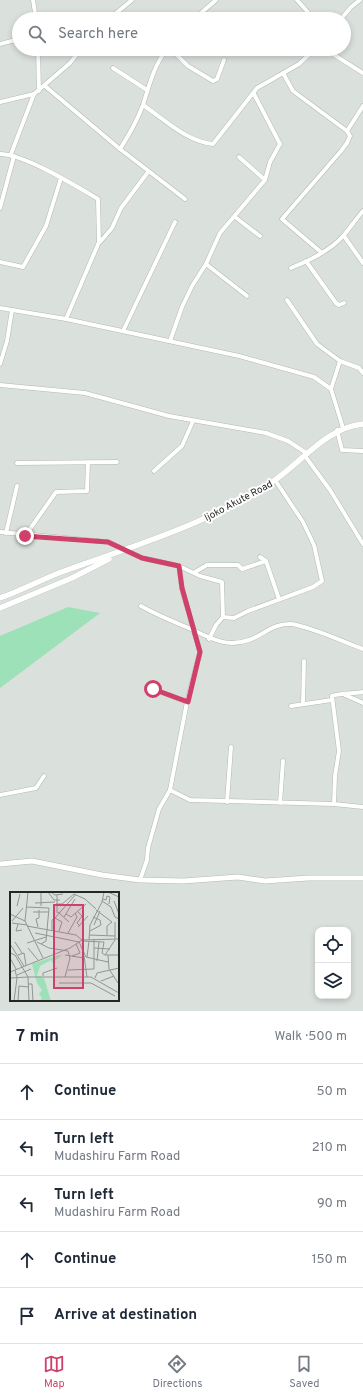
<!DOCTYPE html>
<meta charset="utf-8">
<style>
:root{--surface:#fff;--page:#f2f2f3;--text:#1f2937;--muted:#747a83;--line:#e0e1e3;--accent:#cf416a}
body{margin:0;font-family:Overpass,sans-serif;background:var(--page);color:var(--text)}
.controls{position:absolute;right:12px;bottom:12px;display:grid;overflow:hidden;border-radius:8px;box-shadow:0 2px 6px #0003}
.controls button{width:36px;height:36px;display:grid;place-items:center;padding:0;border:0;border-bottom:1px solid var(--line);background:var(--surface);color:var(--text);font:20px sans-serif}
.stop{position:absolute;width:12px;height:12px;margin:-9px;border:3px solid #cf416a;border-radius:50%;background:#fff}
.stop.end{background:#cf416a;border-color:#fff;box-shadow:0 1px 4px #0008}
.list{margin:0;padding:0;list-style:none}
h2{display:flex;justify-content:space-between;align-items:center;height:52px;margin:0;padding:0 16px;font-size:17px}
h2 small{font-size:13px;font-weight:400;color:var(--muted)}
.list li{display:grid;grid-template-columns:26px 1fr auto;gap:12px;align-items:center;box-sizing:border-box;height:56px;padding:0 16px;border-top:1px solid var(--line)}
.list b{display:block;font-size:15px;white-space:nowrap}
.list p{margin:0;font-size:13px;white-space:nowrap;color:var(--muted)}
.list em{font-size:13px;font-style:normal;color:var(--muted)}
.icon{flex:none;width:22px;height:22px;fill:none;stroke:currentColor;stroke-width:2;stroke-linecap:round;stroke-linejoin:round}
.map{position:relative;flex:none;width:363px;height:1011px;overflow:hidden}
.search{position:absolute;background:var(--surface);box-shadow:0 2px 6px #0003;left:12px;right:12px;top:12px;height:44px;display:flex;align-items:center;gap:10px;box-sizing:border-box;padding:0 14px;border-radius:22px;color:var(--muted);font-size:15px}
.sheet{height:332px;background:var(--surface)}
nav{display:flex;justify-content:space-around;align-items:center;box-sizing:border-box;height:56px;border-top:1px solid var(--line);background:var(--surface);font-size:11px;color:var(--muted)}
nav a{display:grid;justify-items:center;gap:2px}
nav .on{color:var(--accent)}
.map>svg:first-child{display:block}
.green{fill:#9de1b8}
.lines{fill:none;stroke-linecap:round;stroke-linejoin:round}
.minor-casing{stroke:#b3b9b5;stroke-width:5}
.tertiary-casing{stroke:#b3b9b5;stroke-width:6}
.secondary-casing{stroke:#b3b9b5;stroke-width:6}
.minor{stroke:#fff;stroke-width:4}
.tertiary{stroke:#fff;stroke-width:5}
.secondary{stroke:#fff;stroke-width:5.5}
.route{stroke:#cf416a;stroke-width:5}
.labels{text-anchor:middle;stroke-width:4;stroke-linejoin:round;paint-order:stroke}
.street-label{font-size:10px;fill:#252726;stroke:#fff}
.inset-road{fill:none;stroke:#929693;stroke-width:1}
.view{fill:#cf416a;fill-opacity:0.15;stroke:#cf416a;stroke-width:2}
.inset-edge{fill:none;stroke:#252726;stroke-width:2}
</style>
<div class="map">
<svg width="363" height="1011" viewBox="0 0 363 1011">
<rect width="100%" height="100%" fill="#dae0dc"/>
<path class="green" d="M68,607L100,613L0,688V636Z"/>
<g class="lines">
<g class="minor-casing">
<g id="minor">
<path d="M33,0L36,19"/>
<path d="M297,0L314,19"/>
<path d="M109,19L132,0"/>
<path d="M194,19L216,0"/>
<path d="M341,19L351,7L360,0"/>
<path d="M0,44L19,39"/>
<path d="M38,49L39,91"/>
<path d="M171,49L188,66L213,81L217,79L224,60"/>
<path d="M325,49L363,73"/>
<path d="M113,68L147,90"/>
<path d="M283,73L293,91L347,131L350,136L347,143L341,151L282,219L322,253"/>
<path d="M45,86L120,149L185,199"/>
<path d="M0,102L34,94"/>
<path d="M143,105C164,119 187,142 213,144L257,88L299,64L315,49"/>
<path d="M347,131L363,106"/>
<path d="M120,149C129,135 137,121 143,105C149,86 154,65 167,49"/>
<path d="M0,154C24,154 76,186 98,199L99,242L66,319"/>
<path d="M11,154L34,94L70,63L81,49"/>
<path d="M239,157L265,180"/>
<path d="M0,208L14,156"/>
<path d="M235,217L260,236"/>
<path d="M344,236L363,263"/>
<path d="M100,242L112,228L121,208L148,172"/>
<path d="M306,261L336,303L339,305L344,303"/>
<path d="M0,262L23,267L46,226L61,178"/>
<path d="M206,264L247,296"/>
<path d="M291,268C310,260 330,251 344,235C350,228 356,219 363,211"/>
<path d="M287,300L317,344L340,361L331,389"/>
<path d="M0,308L66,319L239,356L314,377L331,389L343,428"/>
<path d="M123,331L175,222"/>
<path d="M170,341L182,307L192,286L206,264L220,233L265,180L270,162L280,144L254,94"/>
<path d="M340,361L359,368L363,373"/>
<path d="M0,364L7,341L12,310"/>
<path d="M0,385L85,393L169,416L266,433L288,441L308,454"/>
<path d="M337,430L342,450L363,451"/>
<path d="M305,456L330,490L363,544"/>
<path d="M17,463L117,462"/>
<path d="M154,471L182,446L193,421"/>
<path d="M0,532L108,542L142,558L179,566L182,589L200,652L187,702L170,790L159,809L148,848L147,860L140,880"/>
<path d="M6,533L17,486"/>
<path d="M25,536L56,492L87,491L88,462"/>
<path d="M260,557L266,561L279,599"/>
<path d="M179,566L200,576L222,582L223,617L216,625L209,639"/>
<path d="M195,572L207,565H238L242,569L266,561"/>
<path d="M141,606C157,615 174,622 191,629C210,638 226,648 249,640C264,635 273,623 291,624C309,626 344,642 363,649"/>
<path d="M223,617L234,618L248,611L313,587L322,581L314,545L303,522L275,480"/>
<path d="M153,689L187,702"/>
<path d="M345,695L363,703"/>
<path d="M303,704L304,661"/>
<path d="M291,706L332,700"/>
<path d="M170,790L190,800L334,804L363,807"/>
<path d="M0,795L36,788L44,776"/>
<path d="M227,802L231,747"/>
<path d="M280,803L283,761"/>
<path d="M334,804L335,776L339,751L332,696C334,694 356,693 363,692"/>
</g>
</g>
<g class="tertiary-casing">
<path id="tertiary" d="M0,864L32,861L102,875L140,880L183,881L238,877L265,881L308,878H363"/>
</g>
<g class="secondary-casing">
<g id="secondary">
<path d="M0,598C23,590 44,578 67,570C137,545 213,522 275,480C304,460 326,428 363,424"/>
<path d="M0,608L72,578L109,559"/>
</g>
</g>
<use href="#minor" class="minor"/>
<use href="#tertiary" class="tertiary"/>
<use href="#secondary" class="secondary"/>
</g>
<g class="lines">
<path class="route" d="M25,536L108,542L142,558L179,566L182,588L200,652L188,702L153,689"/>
</g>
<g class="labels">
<g class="street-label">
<text transform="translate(238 500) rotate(-28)" y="4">Ijoko Akute Road</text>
</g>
</g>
<g transform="translate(10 892)">
<rect width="109" height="109" fill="#dae0dc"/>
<path d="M49,63H52L42,71L41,68L30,74L27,84L34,86L41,109H30L32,106L29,102L32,98L27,91L22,72Z" fill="#9de1b8"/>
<path class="inset-road" d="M18,0L15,29L33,66M38,0L44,8H50M41,0L45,3L53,2M98,0L109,5M93,7L96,8L97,4L100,5L99,12M92,9L101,15L105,25L109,27M104,9L109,22M25,11L45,10M46,12H52L64,2L75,7L86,17M7,14L10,2M31,14V0M16,15L39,16L36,49L31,52M86,18L102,30L97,34V43M67,19L72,24L67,31L70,34M23,20H38M48,20L59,30M47,21V3M0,22L15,29M56,22L61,25L76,12M54,25L65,7M45,26L66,2M2,29L13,16M105,30V47M2,31L17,33M8,32L6,39L12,38M84,33L90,19M17,34L66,43L72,48M28,35L26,27L29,26V18M68,35L78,24M42,38V28L45,26L52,30L49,39M80,39L91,33L90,28L83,25M25,41L69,50M58,41L67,25L65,21M79,43L105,44M79,48L80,33L92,10L94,0M72,49L94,50M5,50L12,61M27,50L39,56L58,59L60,66L55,85M69,50L76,65L98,70M94,50L92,61L95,63M17,51L36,45M0,52L14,74M18,56L28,68M84,56L100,57M0,61L5,63L18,85H81L109,101M8,63L14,61L16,73M55,63L74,66M95,63L105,48M95,63H109M98,63L99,77L108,91M62,64L70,61L66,52M74,64L77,85M77,65L79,49M0,66L6,77M87,69L89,50M58,78L84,77V47M0,80L60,56L72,48L109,47M7,83L21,77M33,84V81L47,76M0,86L18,85L19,109M85,86L87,81L109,76M91,89L104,84M49,91H81L105,104M18,92H22L23,109M4,109L7,86L5,78M8,109L9,94L19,95"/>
<path class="view" d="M44,13H73V96H44Z"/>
<rect width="109" height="109" class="inset-edge"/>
</g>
</svg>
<div class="controls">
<button><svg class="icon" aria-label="locate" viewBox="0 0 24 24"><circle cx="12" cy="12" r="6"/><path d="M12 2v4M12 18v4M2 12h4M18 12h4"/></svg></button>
<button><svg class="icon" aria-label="layers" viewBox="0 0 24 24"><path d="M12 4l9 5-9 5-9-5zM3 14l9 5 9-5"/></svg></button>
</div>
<div class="stop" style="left:153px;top:689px"></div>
<div class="stop end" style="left:25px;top:536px"></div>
<div class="search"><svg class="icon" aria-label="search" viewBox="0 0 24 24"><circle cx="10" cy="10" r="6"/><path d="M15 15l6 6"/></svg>Search here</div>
</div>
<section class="sheet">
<h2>7 min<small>Walk · 500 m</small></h2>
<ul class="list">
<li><svg class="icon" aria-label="ahead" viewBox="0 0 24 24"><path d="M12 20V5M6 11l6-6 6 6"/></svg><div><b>Continue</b></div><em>50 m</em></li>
<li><svg class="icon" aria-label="left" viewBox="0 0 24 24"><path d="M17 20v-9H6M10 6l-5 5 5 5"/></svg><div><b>Turn left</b><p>Mudashiru Farm Road</p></div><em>210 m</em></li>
<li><svg class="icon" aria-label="left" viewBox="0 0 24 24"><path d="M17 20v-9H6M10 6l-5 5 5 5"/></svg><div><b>Turn left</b><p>Mudashiru Farm Road</p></div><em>90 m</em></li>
<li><svg class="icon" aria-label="ahead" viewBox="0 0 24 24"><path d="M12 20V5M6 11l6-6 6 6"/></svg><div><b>Continue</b></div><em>150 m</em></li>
<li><svg class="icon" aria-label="arrive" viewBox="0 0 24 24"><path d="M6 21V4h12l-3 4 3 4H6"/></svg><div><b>Arrive at destination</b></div></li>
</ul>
</section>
<nav>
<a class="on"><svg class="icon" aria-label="map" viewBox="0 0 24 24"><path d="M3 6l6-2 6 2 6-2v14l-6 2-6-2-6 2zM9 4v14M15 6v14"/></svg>Map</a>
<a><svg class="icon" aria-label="directions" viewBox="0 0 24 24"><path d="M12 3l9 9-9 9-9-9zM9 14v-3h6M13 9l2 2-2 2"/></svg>Directions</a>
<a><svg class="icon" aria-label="saved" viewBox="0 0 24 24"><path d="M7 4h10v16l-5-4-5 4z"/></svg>Saved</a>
</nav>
